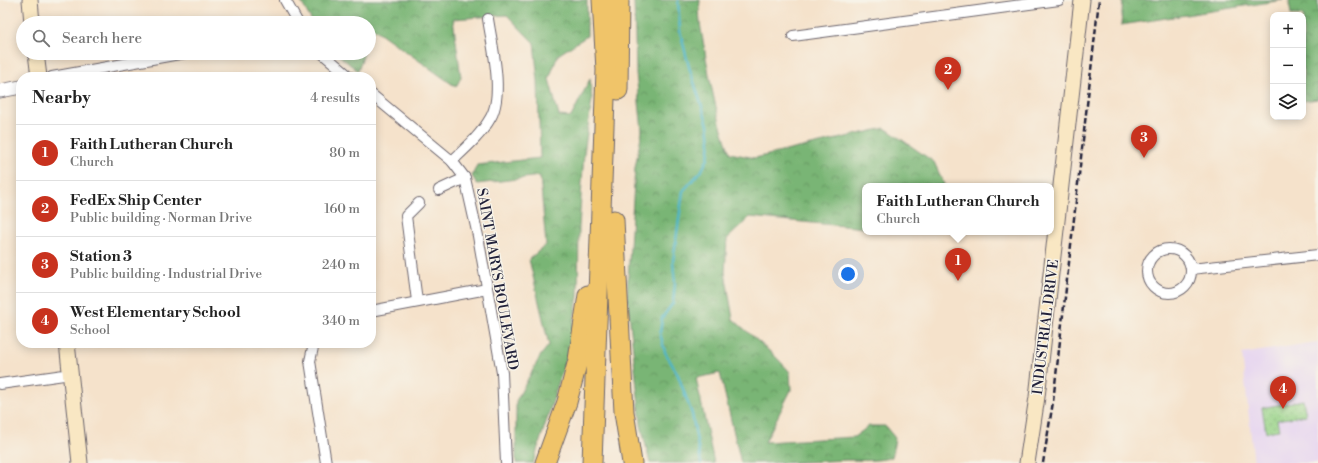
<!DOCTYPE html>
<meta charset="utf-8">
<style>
:root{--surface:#fff;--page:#f6f6f6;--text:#222;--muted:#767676;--line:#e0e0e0;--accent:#c8321e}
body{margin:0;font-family:"Libre Bodoni",serif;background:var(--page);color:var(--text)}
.controls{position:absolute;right:12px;top:12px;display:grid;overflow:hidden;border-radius:8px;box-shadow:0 2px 10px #0003}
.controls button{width:36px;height:36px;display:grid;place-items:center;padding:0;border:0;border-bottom:1px solid var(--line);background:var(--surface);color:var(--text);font:20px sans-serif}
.you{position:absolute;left:848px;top:274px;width:14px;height:14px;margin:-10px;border:3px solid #fff;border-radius:50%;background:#1a73e8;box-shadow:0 0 0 6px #1a73e833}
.badge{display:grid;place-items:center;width:26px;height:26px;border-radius:50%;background:var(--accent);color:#fff;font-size:13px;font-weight:700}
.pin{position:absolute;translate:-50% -33px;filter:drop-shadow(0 1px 2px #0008)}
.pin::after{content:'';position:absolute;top:21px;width:14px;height:12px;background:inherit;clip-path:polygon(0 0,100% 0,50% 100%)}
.popup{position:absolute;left:862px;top:183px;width:192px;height:52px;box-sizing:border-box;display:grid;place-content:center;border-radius:8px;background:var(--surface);filter:drop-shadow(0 1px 3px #0005);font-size:13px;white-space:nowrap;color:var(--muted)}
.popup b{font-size:15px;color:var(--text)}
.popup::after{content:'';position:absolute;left:50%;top:100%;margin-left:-8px;border:8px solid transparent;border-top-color:var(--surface)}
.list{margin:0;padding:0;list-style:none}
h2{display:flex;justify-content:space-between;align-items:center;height:52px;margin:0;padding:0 16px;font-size:17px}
h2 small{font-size:13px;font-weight:400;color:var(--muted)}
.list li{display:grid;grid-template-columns:26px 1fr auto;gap:12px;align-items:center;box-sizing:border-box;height:56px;padding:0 16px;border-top:1px solid var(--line)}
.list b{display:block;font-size:15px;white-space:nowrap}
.list p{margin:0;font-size:13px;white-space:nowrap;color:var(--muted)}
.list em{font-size:13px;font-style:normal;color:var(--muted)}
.icon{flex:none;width:22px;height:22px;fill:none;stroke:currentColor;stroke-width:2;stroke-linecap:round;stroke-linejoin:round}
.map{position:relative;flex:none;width:1318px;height:463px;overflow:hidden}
.search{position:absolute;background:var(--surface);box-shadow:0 2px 10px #0003;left:16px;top:16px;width:360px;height:44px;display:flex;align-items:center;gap:10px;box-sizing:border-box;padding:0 14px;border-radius:22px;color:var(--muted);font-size:15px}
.panel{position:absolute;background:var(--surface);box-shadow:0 2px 10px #0003;left:16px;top:72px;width:360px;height:276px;border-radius:16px}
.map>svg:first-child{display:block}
.built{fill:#e5d3f1}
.grass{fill:url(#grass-dots);stroke:#5c7a62}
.forest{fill:url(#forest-crowns);stroke:#4e6c58}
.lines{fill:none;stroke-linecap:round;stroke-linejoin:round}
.stream{stroke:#4bb5c9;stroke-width:2.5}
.minor-casing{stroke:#6c656d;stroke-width:12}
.tertiary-casing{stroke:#6c656d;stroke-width:15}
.secondary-casing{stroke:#6c656d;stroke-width:17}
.motorway-casing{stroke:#6c656d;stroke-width:21}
.minor{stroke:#fff;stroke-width:10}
.tertiary{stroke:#fff;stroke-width:13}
.secondary{stroke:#f9e7c3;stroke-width:15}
.motorway{stroke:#f0c469;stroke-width:19}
.rail{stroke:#22223b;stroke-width:2.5;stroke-dasharray:6 3;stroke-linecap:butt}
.labels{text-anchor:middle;stroke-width:3;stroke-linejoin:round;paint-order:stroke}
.street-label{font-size:14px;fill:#22223b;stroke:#f7f3e8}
</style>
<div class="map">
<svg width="1318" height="463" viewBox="0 0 1318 463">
<defs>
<pattern id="grass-dots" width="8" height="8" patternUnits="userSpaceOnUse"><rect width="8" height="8" fill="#97d388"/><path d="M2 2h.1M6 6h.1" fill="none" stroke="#82b576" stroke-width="1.8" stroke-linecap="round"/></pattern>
<pattern id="forest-crowns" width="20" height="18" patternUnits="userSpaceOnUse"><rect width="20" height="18" fill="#79b574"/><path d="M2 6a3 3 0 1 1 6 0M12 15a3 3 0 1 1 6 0" fill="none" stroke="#639360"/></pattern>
</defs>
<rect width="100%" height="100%" fill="#f7f3e8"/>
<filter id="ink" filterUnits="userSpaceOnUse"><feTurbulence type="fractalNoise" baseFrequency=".025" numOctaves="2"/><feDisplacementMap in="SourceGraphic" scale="8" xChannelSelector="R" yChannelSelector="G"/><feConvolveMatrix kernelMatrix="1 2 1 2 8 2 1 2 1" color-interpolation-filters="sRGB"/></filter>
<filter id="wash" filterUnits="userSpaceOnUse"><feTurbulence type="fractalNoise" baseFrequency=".012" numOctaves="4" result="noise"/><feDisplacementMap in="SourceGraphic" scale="16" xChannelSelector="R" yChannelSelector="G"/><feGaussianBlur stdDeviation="0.9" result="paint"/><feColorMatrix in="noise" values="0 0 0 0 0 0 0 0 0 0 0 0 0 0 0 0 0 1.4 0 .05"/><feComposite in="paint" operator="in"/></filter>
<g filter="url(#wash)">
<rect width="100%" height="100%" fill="#f5e2cb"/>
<path class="built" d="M1318,342V463H1254L1242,354Z"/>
<path class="grass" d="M1303,400L1306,415L1277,420L1279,430L1266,432L1262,408Z"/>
<g class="forest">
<path d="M300,0H587V36L558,55L549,79L559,116L571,117L590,79L592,100L584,153L579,227L578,297L568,353L533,463H516V401L541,355L549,345L529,259L546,245L540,176L477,184L472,176L477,165L540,158L538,81L534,43L507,15L453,19L461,77L456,87L373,28L369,40V23H313Z"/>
<path d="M634,0H700C698,16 701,30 704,46C710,82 717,119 730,153L755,158L885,128L934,162L945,186H865V228L750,217L727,239L725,272L733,319L776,357L790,372L791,390L765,442L854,437L869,426H885L895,438L892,457C877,462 862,460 846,460C811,462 776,463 741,463L720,373L696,378L714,463H650L641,425L627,294L635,168L642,131L636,73Z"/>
<path d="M1123,0H1283L1121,25Z"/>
<path d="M1289,0H1318V99L1303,101V15H1291Z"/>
<path d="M336,53H364L358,71Z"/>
</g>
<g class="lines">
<path class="stream" d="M678,0L680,31L689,67L708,125L710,142L708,158L702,170L683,191L673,261L675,283L673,303L662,318L660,333L665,352L678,375L692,414L701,463"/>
</g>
</g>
<g filter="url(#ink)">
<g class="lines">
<g class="minor-casing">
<g id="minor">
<path d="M285,0L298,23"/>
<path d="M793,36L1059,0"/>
<path d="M322,53L350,77"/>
<path d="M52,77L185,53"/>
<path d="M371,94L452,161L465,178L478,236L502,373L506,463"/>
<path d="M452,161C466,148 481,135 491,117C504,93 492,45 488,19"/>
<path d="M439,190L465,178"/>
<circle cx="1169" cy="271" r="22"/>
<path d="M1191,269L1318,255"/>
<path d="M417,301L406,216L419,203"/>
<path d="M371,311L487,289"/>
<path d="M314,343L310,361L326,463"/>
<path d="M0,384L71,374"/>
</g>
</g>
<g class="tertiary-casing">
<path id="tertiary" d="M0,91L21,87"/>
</g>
<g class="secondary-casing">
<g id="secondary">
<path d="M30,0L32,23"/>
<path d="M36,53L39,77"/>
<path d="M67,343L80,463"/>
<path d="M1027,463L1037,397L1082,0"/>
</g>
</g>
<g class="motorway-casing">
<g id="motorway">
<path d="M618,90L619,0"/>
<path d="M614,220L624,412L632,463"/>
<path d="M545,463L567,402L578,360L588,295"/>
<path d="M592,463L606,70L602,0"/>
</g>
</g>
<use href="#minor" class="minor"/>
<use href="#tertiary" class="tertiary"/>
<use href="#secondary" class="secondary"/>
<use href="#motorway" class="motorway"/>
<path class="rail" d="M1043,463L1053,402L1099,0"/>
</g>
</g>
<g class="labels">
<g class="street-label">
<text transform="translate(498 279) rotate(80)" y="5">SAINT MARYS BOULEVARD</text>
<text transform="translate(1045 327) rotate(-83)" y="5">INDUSTRIAL DRIVE</text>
</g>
</g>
</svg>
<div class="controls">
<button>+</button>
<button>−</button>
<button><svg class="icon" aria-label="layers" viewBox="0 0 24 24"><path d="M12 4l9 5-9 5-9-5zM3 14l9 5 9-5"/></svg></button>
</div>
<div class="you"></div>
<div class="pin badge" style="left:958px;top:281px">1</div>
<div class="popup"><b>Faith Lutheran Church</b>Church</div>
<div class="pin badge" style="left:948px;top:90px">2</div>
<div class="pin badge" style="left:1144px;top:158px">3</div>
<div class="pin badge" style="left:1283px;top:409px">4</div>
<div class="search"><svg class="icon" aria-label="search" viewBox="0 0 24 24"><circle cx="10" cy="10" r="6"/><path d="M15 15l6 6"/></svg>Search here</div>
<section class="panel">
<h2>Nearby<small>4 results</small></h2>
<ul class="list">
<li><span class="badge">1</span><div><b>Faith Lutheran Church</b><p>Church</p></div><em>80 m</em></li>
<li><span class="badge">2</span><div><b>FedEx Ship Center</b><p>Public building · Norman Drive</p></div><em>160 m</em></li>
<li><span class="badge">3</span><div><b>Station 3</b><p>Public building · Industrial Drive</p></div><em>240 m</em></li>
<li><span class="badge">4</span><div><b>West Elementary School</b><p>School</p></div><em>340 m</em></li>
</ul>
</section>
</div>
